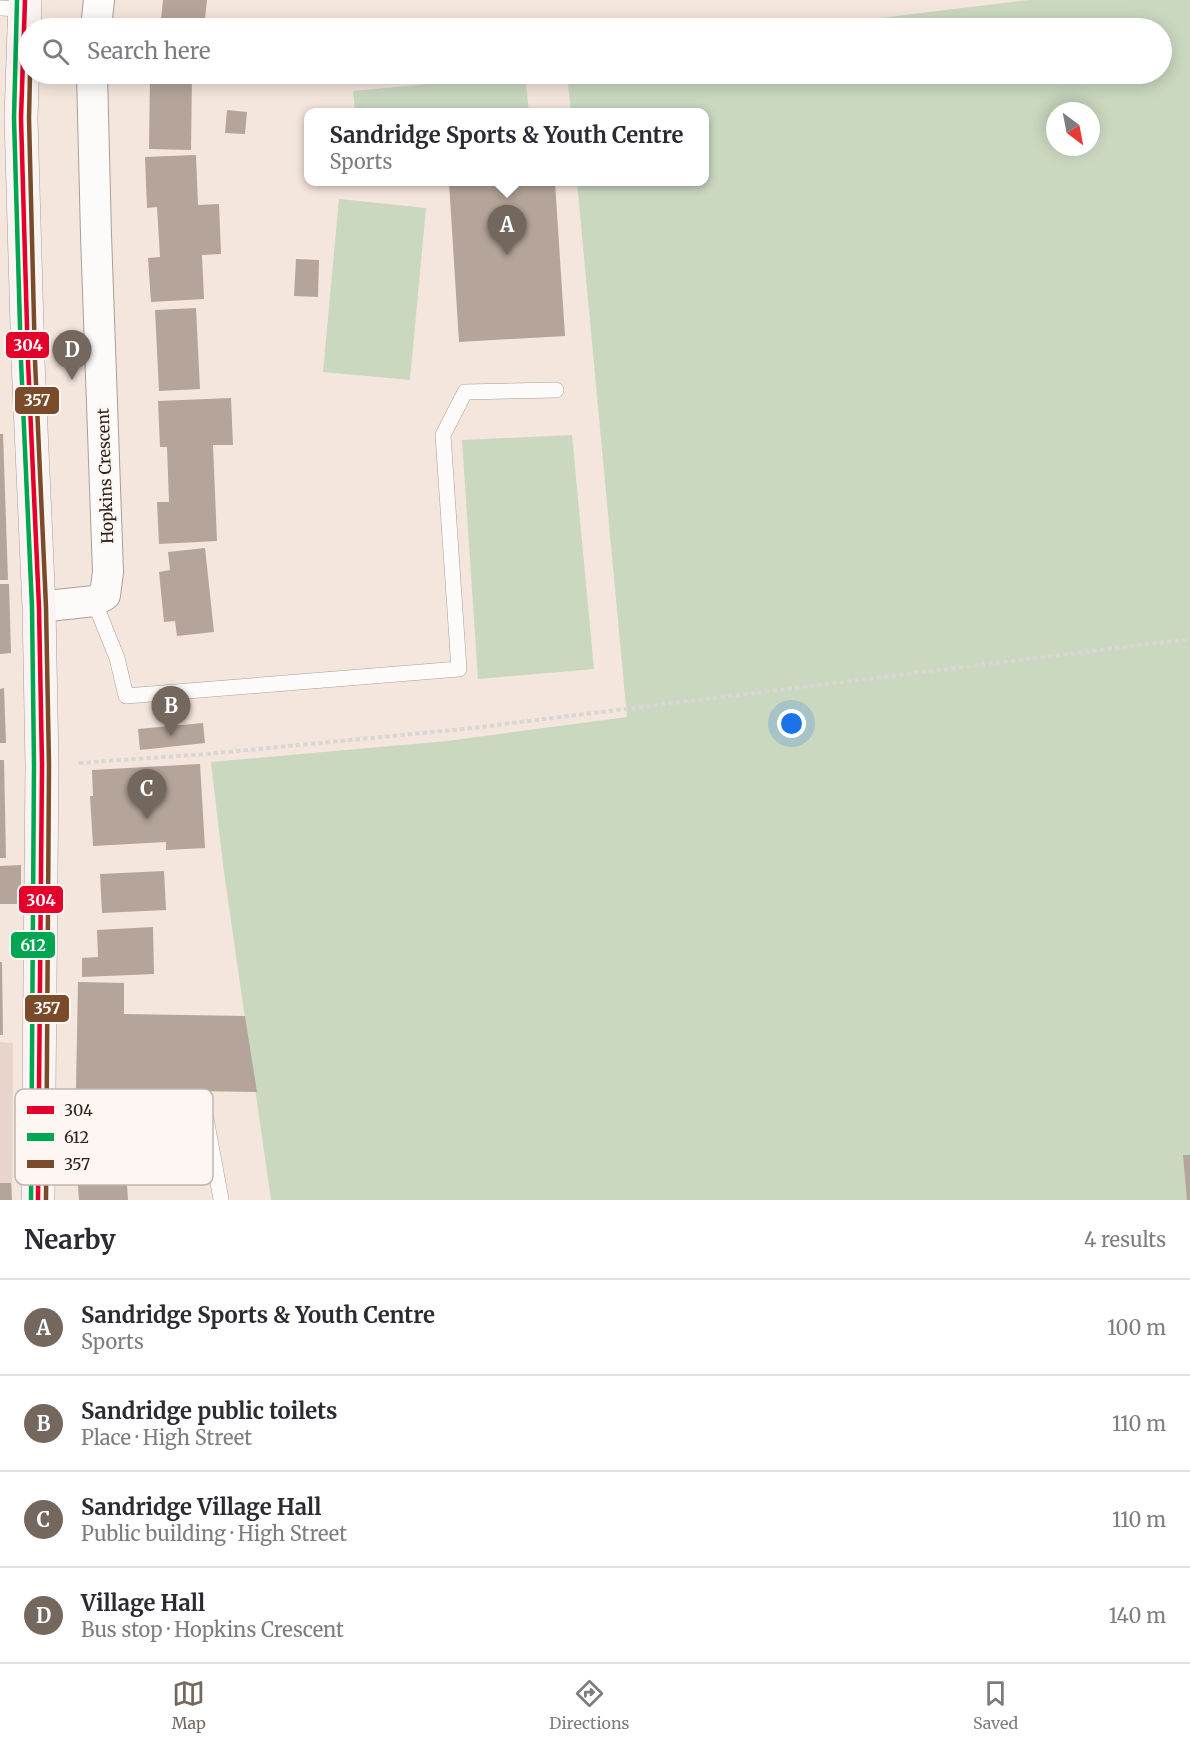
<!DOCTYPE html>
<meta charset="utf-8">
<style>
:root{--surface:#fff;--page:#f7f7f7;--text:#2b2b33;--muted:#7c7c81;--line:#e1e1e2;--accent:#73675e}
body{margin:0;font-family:Merriweather,serif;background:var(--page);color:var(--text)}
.compass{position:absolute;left:1046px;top:102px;width:54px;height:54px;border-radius:50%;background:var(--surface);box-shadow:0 3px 15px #0003;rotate:148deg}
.you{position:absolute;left:792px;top:724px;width:21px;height:21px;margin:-15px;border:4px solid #fff;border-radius:50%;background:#1a73e8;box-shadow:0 0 0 9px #1a73e833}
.badge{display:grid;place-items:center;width:39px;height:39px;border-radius:50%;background:var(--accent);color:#fff;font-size:20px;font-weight:700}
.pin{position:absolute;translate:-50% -50px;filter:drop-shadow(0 2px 3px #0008)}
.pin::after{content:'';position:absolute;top:32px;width:21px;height:18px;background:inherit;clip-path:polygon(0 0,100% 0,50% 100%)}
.popup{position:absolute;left:304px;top:108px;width:405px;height:78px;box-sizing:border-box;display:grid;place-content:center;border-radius:12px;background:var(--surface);filter:drop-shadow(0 2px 4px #0005);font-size:20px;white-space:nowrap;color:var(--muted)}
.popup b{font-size:22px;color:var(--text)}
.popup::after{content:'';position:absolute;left:50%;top:100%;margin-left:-12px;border:12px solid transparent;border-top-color:var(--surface)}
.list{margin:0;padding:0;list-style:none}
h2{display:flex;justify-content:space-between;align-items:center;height:78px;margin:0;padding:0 24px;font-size:26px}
h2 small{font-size:20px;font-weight:400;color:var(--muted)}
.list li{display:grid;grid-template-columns:39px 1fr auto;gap:18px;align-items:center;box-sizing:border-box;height:96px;padding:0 24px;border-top:2px solid var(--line)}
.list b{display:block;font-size:22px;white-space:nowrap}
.list p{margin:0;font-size:20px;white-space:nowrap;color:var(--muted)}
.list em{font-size:20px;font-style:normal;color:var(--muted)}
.icon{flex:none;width:33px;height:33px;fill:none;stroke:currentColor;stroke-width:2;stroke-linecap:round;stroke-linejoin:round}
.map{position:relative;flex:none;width:1190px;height:1200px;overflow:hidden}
.search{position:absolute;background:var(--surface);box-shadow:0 3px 15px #0003;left:18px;right:18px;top:18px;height:66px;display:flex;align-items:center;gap:15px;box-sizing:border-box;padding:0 21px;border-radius:33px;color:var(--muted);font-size:22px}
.sheet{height:462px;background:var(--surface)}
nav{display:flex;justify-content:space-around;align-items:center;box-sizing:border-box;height:84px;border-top:2px solid var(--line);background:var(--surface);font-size:16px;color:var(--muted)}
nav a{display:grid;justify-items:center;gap:3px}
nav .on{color:var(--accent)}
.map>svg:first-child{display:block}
.commercial{fill:#e7d5cb}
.green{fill:#cad8c0;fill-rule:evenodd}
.building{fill:#b4a499}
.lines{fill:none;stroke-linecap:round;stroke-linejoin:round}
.service-casing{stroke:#a99e96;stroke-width:16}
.minor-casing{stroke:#a99e96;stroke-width:32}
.secondary-casing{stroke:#a99e96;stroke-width:34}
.path{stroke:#dad6d3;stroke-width:4;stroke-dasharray:4.5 3;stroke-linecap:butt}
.service{stroke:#fdfbfa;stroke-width:15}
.minor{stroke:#fdfbfa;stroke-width:30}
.secondary{stroke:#f9f4f3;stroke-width:33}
.bus-1-casing{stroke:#fdf6f2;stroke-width:9}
.bus-2-casing{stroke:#fdf6f2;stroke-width:9}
.bus-3-casing{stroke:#fdf6f2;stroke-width:9}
.bus-1{stroke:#e4002b;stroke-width:4.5}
.bus-2{stroke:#00a651;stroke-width:4.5}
.bus-3{stroke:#7a4b2a;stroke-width:4.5}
.labels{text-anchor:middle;stroke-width:4.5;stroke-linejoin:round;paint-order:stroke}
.street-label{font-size:16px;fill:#2d221a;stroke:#fdf6f2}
.key{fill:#fdf6f2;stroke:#bfb6b1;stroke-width:1.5}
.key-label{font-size:16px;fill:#2d221a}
.line-badge{stroke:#fdf6f2;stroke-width:2}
.badge-label{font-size:16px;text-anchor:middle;font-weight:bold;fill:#fff}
</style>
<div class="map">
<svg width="1190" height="1200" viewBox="0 0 1190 1200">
<rect width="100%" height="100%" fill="#f4e6dd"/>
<path class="commercial" d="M0,1042L13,1043L12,1200H0Z"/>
<g class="green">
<path d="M1029,0H1190V1200H271L223,865L211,762L447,741L627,717L577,182H705V112H571L567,74H1162V28H797ZM1055,111H1091V147H1055Z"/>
<path d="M525,75L529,112H355L353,91Z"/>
<path d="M339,199L426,208L410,380L323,372Z"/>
<path d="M572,435L594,669L478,679L462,440Z"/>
</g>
<g class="building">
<path d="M163,0H207L204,28H151L153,18L161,19Z"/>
<path d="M150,74H192L191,150L149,149Z"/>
<path d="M227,110L247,112L245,134L225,133Z"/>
<path d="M196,155L198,205L219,204L221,254L202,255L204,299L151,302L148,258L160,257L157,207L147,208L145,157Z"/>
<path d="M449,182H555L565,336L459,342Z"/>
<path d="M296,259L319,260L318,297L294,296Z"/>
<path d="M196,308L200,389L159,391L155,310Z"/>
<path d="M231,398L233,445H213L217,541L159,544L157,502H169L167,447H160L158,401Z"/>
<path d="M0,434H3L8,580H0Z"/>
<path d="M205,548L214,632L177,636L175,621L164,622L159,572L170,570L168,552Z"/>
<path d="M0,584H9L11,653L0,654Z"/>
<path d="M4,688L6,743H0V689Z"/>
<path d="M203,723L205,743L140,750L138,729Z"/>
<path d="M0,760H4L6,858H0Z"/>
<path d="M200,764L205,848L166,850V842L93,846L90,796H93L92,770Z"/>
<path d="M21,865V904H0V866Z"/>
<path d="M164,871L166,910L102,913L100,874Z"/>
<path d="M153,927L154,974L82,977V958L98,957L97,930Z"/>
<path d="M0,962H2L3,1035H0Z"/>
<path d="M78,982L124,983V1014L245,1016L257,1092L76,1089Z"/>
<path d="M133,1123L135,1155L125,1156L128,1200H79L76,1159L101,1157L99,1126Z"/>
<path d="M1183,1155H1190V1200H1187Z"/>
<path d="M0,1183H11L12,1200H0Z"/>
</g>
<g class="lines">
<g class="service-casing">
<g id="service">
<path d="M0,8L24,9"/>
<path d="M94,601L117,658L126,696L459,669L443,435L465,392L556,390"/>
<path d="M39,1106H148L204,1108L221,1199"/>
</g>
</g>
<g class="minor-casing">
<g id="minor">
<path d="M96,28L99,0"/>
<path d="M39,607L94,601L105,595L108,572L96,235L92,74"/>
</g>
</g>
<g class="secondary-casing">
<path id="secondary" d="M25,0L21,118L28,361L39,607L42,765L38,1200"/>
</g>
<path class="path" d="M79,763L206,754L464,729L1190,639"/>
<use href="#service" class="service"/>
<use href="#minor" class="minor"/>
<use href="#secondary" class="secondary"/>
<g class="bus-1-casing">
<path id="bus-1" d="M25,0L21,118L28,361L39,607L42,765L38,1200"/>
</g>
<g class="bus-2-casing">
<path id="bus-2" d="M17,0L14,118L21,361L32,607L34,765L31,1200"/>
</g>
<g class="bus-3-casing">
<path id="bus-3" d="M30,74L29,118L35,361L46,607L49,765L46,1200"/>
</g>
<use href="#bus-1" class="bus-1"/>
<use href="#bus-2" class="bus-2"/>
<use href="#bus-3" class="bus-3"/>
</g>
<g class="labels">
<g class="street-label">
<text transform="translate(105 476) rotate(-92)" y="6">Hopkins Crescent</text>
</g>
</g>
<rect x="15" y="1089" width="198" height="96" rx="9" class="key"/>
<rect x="27" y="1106" width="27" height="8" fill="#e4002b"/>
<rect x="27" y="1133" width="27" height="8" fill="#00a651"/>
<rect x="27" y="1160" width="27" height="8" fill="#7a4b2a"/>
<g class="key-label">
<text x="64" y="1116">304</text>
<text x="64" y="1143">612</text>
<text x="64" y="1170">357</text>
</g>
<g class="line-badge">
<rect x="5" y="331" width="45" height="28" rx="6" fill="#e4002b"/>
<rect x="14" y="386" width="46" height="29" rx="6" fill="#7a4b2a"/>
<rect x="18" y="885" width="46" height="29" rx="6" fill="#e4002b"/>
<rect x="10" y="931" width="46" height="28" rx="6" fill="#00a651"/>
<rect x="24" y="994" width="46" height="29" rx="6" fill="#7a4b2a"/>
</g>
<g class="badge-label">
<text x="28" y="351">304</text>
<text x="37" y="406">357</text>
<text x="41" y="906">304</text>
<text x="33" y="951">612</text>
<text x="47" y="1014">357</text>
</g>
</svg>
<svg class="compass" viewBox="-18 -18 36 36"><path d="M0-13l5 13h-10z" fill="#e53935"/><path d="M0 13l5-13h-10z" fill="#7c7c81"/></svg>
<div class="you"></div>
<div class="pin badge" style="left:507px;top:255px">A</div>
<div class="popup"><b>Sandridge Sports &amp; Youth Centre</b>Sports</div>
<div class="pin badge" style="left:171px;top:736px">B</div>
<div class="pin badge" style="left:147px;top:819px">C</div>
<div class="pin badge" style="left:72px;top:380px">D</div>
<div class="search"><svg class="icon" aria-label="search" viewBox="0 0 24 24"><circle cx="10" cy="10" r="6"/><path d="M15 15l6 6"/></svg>Search here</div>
</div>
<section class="sheet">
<h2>Nearby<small>4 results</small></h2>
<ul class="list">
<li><span class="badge">A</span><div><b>Sandridge Sports &amp; Youth Centre</b><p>Sports</p></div><em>100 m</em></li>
<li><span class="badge">B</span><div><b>Sandridge public toilets</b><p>Place · High Street</p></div><em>110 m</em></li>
<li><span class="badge">C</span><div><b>Sandridge Village Hall</b><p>Public building · High Street</p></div><em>110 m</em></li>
<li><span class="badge">D</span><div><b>Village Hall</b><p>Bus stop · Hopkins Crescent</p></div><em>140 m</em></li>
</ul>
</section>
<nav>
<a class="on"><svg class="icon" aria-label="map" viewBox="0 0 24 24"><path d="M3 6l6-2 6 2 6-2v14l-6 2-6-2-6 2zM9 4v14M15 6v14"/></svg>Map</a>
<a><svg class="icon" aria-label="directions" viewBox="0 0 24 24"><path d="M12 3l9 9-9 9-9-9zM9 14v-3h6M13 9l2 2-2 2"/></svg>Directions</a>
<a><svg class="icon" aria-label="saved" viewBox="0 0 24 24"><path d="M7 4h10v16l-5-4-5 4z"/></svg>Saved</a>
</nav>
